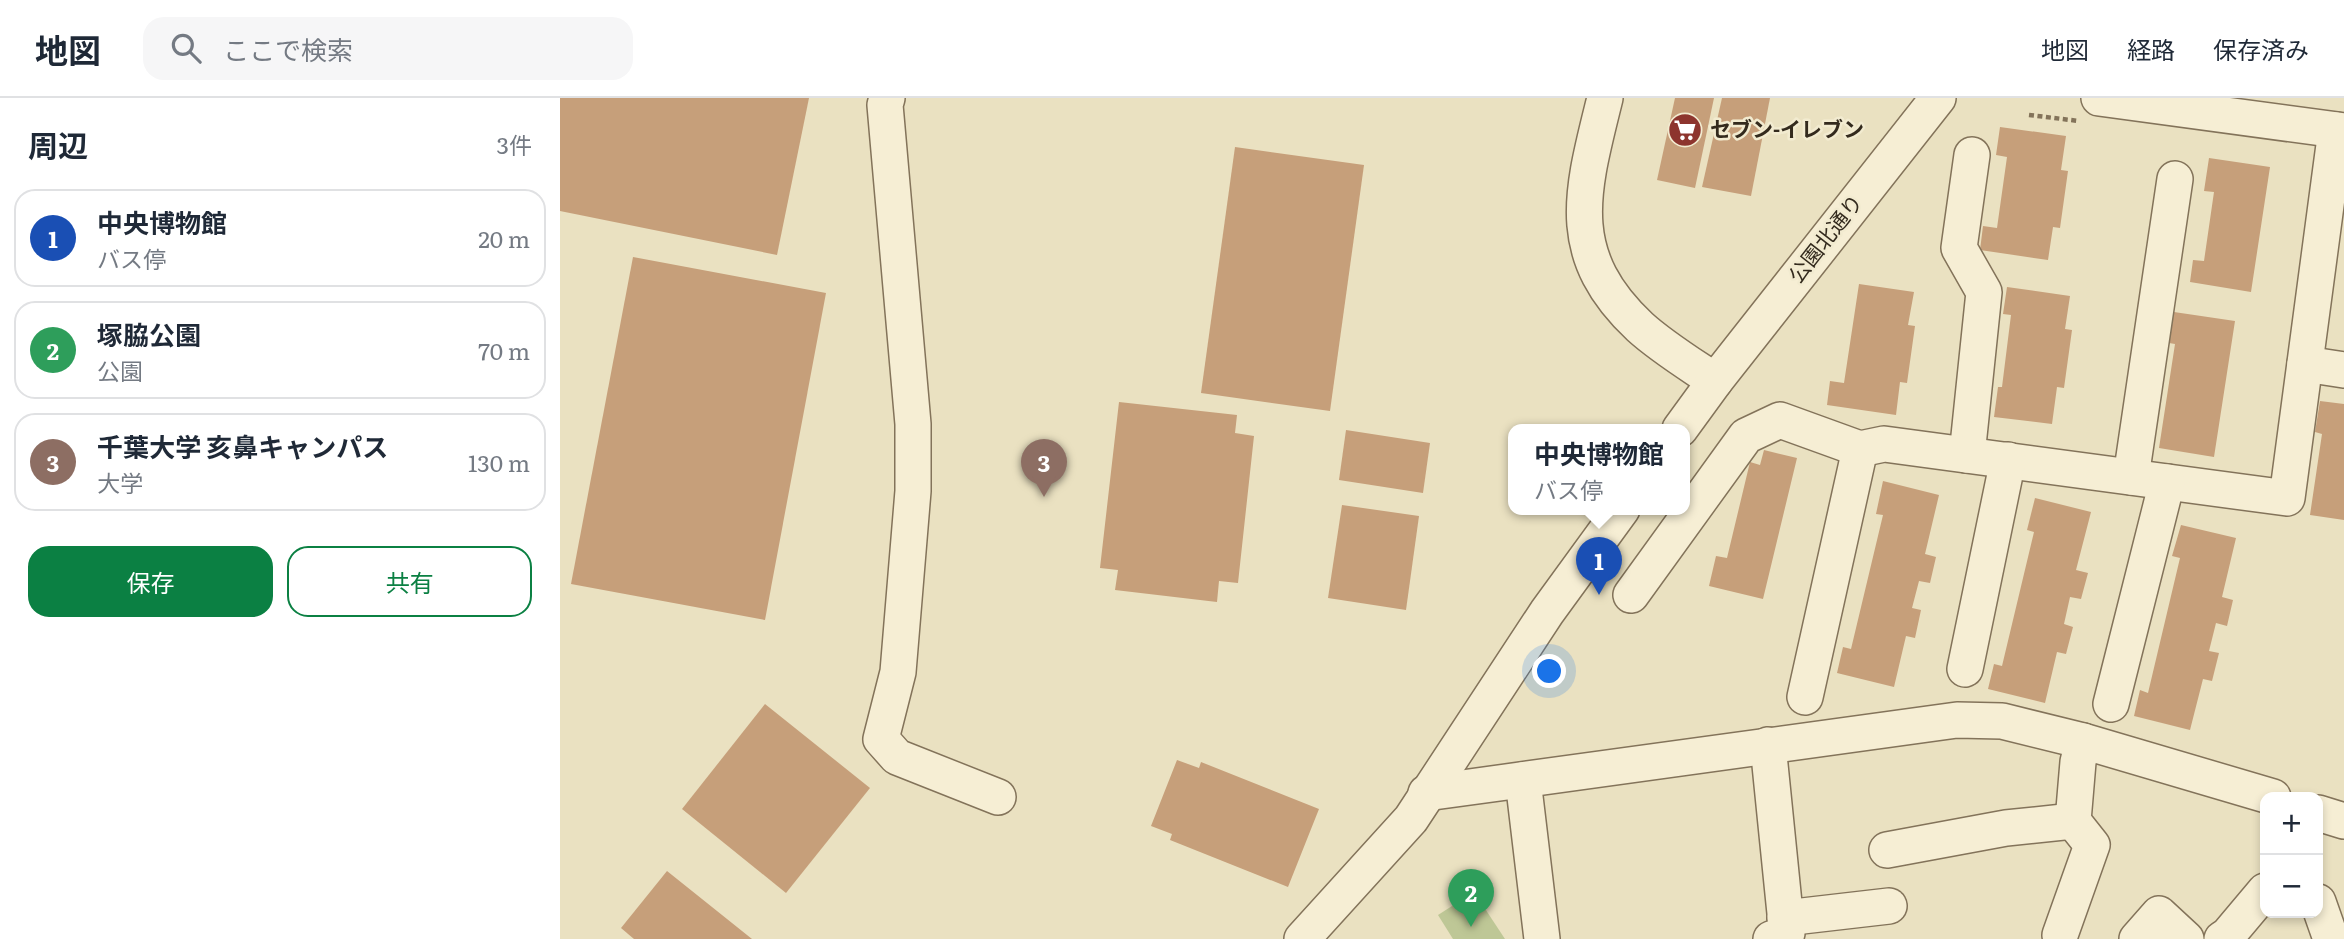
<!DOCTYPE html>
<html lang="ja">
<meta charset="utf-8">
<style>
:root{--surface:#fff;--page:#f6f6f7;--text:#1f2937;--muted:#747a83;--line:#e0e1e3;--accent:#0b8043}
body{margin:0;font-family:Literata,"Noto Sans JP",serif;background:var(--page);color:var(--text)}
.controls{position:absolute;right:21px;bottom:21px;display:grid;overflow:hidden;border-radius:14px;box-shadow:0 4px 10px #0003}
.controls button{width:63px;height:63px;display:grid;place-items:center;padding:0;border:0;border-bottom:2px solid var(--line);background:var(--surface);color:var(--text);font:35px sans-serif}
.you{position:absolute;left:990px;top:574px;width:24px;height:24px;margin:-18px;border:5px solid #fff;border-radius:50%;background:#1a73e8;box-shadow:0 0 0 10px #1a73e833}
.badge{display:grid;place-items:center;width:46px;height:46px;border-radius:50%;background:var(--accent);color:#fff;font-size:23px;font-weight:700}
.pin{position:absolute;translate:-50% -58px;filter:drop-shadow(0 2px 4px #0008)}
.pin::after{content:'';position:absolute;top:37px;width:24px;height:21px;background:inherit;clip-path:polygon(0 0,100% 0,50% 100%)}
.popup{position:absolute;left:948px;top:326px;width:182px;height:91px;box-sizing:border-box;display:grid;place-content:center;border-radius:14px;background:var(--surface);filter:drop-shadow(0 2px 5px #0005);font-size:23px;white-space:nowrap;color:var(--muted)}
.popup b{font-size:26px;color:var(--text)}
.popup::after{content:'';position:absolute;left:50%;top:100%;margin-left:-14px;border:14px solid transparent;border-top-color:var(--surface)}
.list{margin:0;padding:0;list-style:none}
h2{display:flex;justify-content:space-between;align-items:center;height:91px;margin:0;padding:0 28px;font-size:30px}
h2 small{font-size:23px;font-weight:400;color:var(--muted)}
.list li{display:grid;grid-template-columns:46px 1fr auto;gap:21px;align-items:center;box-sizing:border-box;height:98px;margin:0 14px 14px;padding:0 14px;border:2px solid var(--line);border-radius:21px}
.list b{display:block;font-size:26px;white-space:nowrap}
.list p{margin:0;font-size:23px;white-space:nowrap;color:var(--muted)}
.list em{font-size:23px;font-style:normal;color:var(--muted)}
.actions{display:flex;gap:14px;padding:21px 28px}
.actions a{flex:1;padding:16px 0;border:2px solid var(--accent);border-radius:21px;text-align:center;font-size:24px;color:var(--accent)}
.actions .main{background:var(--accent);color:#fff}
.icon{flex:none;width:38px;height:38px;fill:none;stroke:currentColor;stroke-width:2;stroke-linecap:round;stroke-linejoin:round}
.map{position:relative;flex:none;width:1784px;height:841px;overflow:hidden}
header{display:flex;align-items:center;gap:42px;box-sizing:border-box;height:98px;padding:0 35px;background:var(--surface);border-bottom:2px solid var(--line)}
header strong{font-size:33px}
nav{display:flex;gap:38px;margin-inline-start:auto;font-size:24px}
.search{width:490px;height:63px;background:var(--page);display:flex;align-items:center;gap:18px;box-sizing:border-box;padding:0 24px;border-radius:21px;color:var(--muted);font-size:26px}
main{display:flex}
aside{flex:1;background:var(--surface)}
.map>svg:first-child{display:block}
.green{fill:#bec796}
.building{fill:#c69f7a}
.lines{fill:none;stroke-linecap:round;stroke-linejoin:round}
.minor-casing{stroke:#83735a;stroke-width:38}
.path{stroke:#83735a;stroke-width:4.5;stroke-dasharray:5 3.5;stroke-linecap:butt}
.minor{stroke:#f6eed4;stroke-width:35}
.labels{text-anchor:middle;stroke-width:5;stroke-linejoin:round;paint-order:stroke}
.poi-label{font-size:21px;font-weight:bold;fill:#332a1d;stroke:#f2ebd0;text-anchor:start}
.street-label{font-size:21px;fill:#332a1d;stroke:#f2ebd0}
</style>
<header>
<strong>地図</strong>
<div class="search"><svg class="icon" aria-label="search" viewBox="0 0 24 24"><circle cx="10" cy="10" r="6"/><path d="M15 15l6 6"/></svg>ここで検索</div>
<nav><a>地図</a><a>経路</a><a>保存済み</a></nav>
</header>
<main>
<aside>
<h2>周辺<small>3件</small></h2>
<ul class="list">
<li><span class="badge" style="background:#1a4fb4">1</span><div><b>中央博物館</b><p>バス停</p></div><em>20 m</em></li>
<li><span class="badge" style="background:#2e9e5b">2</span><div><b>塚脇公園</b><p>公園</p></div><em>70 m</em></li>
<li><span class="badge" style="background:#8d6e63">3</span><div><b>千葉大学 亥鼻キャンパス</b><p>大学</p></div><em>130 m</em></li>
</ul>
<div class="actions"><a class="main">保存</a><a>共有</a></div>
</aside>
<div class="map">
<svg width="1784" height="841" viewBox="0 0 1784 841">
<rect width="100%" height="100%" fill="#eae1c1"/>
<path class="green" d="M914,794L945,841H893L878,817Z"/>
<g class="building">
<path d="M0,0H249L217,157L0,113Z"/>
<path d="M1115,0H1154L1135,90L1097,82Z"/>
<path d="M1162,0H1210L1191,98L1142,89Z"/>
<path d="M1440,29L1506,38L1501,72L1508,73L1500,130L1493,129L1488,162L1420,152L1423,128L1437,130L1447,59L1436,57Z"/>
<path d="M675,49L804,67L770,313L641,295Z"/>
<path d="M1649,60L1710,69L1691,194L1630,184L1633,162L1644,163L1654,94L1644,93Z"/>
<path d="M73,159L266,195L205,522L11,486Z"/>
<path d="M1299,186L1354,194L1348,227L1355,228L1347,285L1340,284L1336,317L1267,307L1270,283L1284,285Z"/>
<path d="M1447,189L1510,198L1505,231L1512,232L1504,290L1497,289L1492,326L1434,319L1438,289H1442L1451,217L1443,216Z"/>
<path d="M1614,214L1675,223L1654,359L1599,350L1615,246L1609,245Z"/>
<path d="M1760,303L1784,306V422L1750,417L1762,336L1755,334Z"/>
<path d="M559,304L677,317L675,335L694,338L678,485L659,483L657,504L555,492L558,472L540,470Z"/>
<path d="M786,332L870,345L863,395L779,382Z"/>
<path d="M1204,352L1237,360L1203,501L1149,488L1156,458L1167,460L1190,364L1200,367Z"/>
<path d="M1323,383L1379,397L1365,456L1376,459L1370,485L1359,483L1352,510L1361,512L1355,540L1346,538L1334,589L1277,575L1283,549L1291,551L1323,417L1316,416Z"/>
<path d="M1475,400L1531,414L1516,472L1528,475L1521,501L1510,499L1504,526L1513,529L1506,556L1497,554L1485,605L1428,591L1434,566L1442,568L1474,434L1467,432Z"/>
<path d="M782,407L859,418L846,512L768,500Z"/>
<path d="M1621,427L1676,440L1662,499L1673,502L1667,528L1656,525L1649,553L1659,555L1652,583L1643,581L1630,632L1574,618L1580,592L1588,595L1620,460L1612,458Z"/>
<path d="M205,606L310,690L226,795L122,711Z"/>
<path d="M617,662L639,670L641,664L759,711L728,789L610,742L612,736L591,728Z"/>
<path d="M107,773L192,841H74L61,830Z"/>
</g>
<g class="lines">
<g class="minor-casing">
<g id="minor">
<path d="M327,0L325,7L353,326V393L338,574L321,641L337,659L438,699"/>
<path d="M1045,0C1022,93 1002,156 1080,229C1102,249 1130,266 1155,283"/>
<path d="M1539,0L1784,33"/>
<path d="M1745,266L1784,272"/>
<path d="M1120,331L1155,283L1378,0"/>
<path d="M1407,357L1424,194L1399,150L1412,57"/>
<path d="M1571,379L1615,81"/>
<path d="M1071,497L1186,338L1220,322L1300,351L1324,346L1727,400L1776,32"/>
<path d="M1405,571L1448,362"/>
<path d="M1245,599L1300,351"/>
<path d="M1551,606L1607,384"/>
<path d="M1208,647L1227,835L1211,841"/>
<path d="M963,682L982,841"/>
<path d="M866,695L1397,622L1442,623L1523,643L1713,699"/>
<path d="M1758,715L1784,723"/>
<path d="M1327,752L1446,730L1513,723"/>
<path d="M1758,804L1771,841"/>
<path d="M1225,820L1329,808"/>
<path d="M1500,837L1532,747L1513,723L1518,664L1523,643"/>
<path d="M742,841L851,721L987,514L1062,411"/>
<path d="M1577,841L1599,816L1626,841"/>
<path d="M1662,841L1668,837L1705,793"/>
</g>
</g>
<path class="path" d="M1469,17L1519,23"/>
<use href="#minor" class="minor"/>
</g>
<defs>
<g id="supermarket-disc" transform="scale(1.75)"><circle r="9.5" fill="#8d352e" stroke="#f2ebd0"/><path d="M-6-5.5h2.5l.6 2H6L4.5 2H-2.5L-4.4-4H-6ZM-1.5 3.2a1.3 1.3 0 1 0 .1 0ZM3 3.2a1.3 1.3 0 1 0 .1 0Z" fill="#fff"/></g>
</defs>
<g fill-rule="evenodd">
<use href="#supermarket-disc" x="1125" y="32"/>
</g>
<g class="labels">
<g class="poi-label">
<text x="1150" y="39">セブン-イレブン</text>
</g>
<g class="street-label">
<text transform="translate(1266 141) rotate(-52)" y="7">公園北通り</text>
</g>
</g>
</svg>
<div class="controls">
<button>+</button>
<button>−</button>
</div>
<div class="you"></div>
<div class="pin badge" style="left:1039px;top:497px;background:#1a4fb4">1</div>
<div class="popup"><b>中央博物館</b>バス停</div>
<div class="pin badge" style="left:911px;top:829px;background:#2e9e5b">2</div>
<div class="pin badge" style="left:484px;top:399px;background:#8d6e63">3</div>
</div>
</main>
